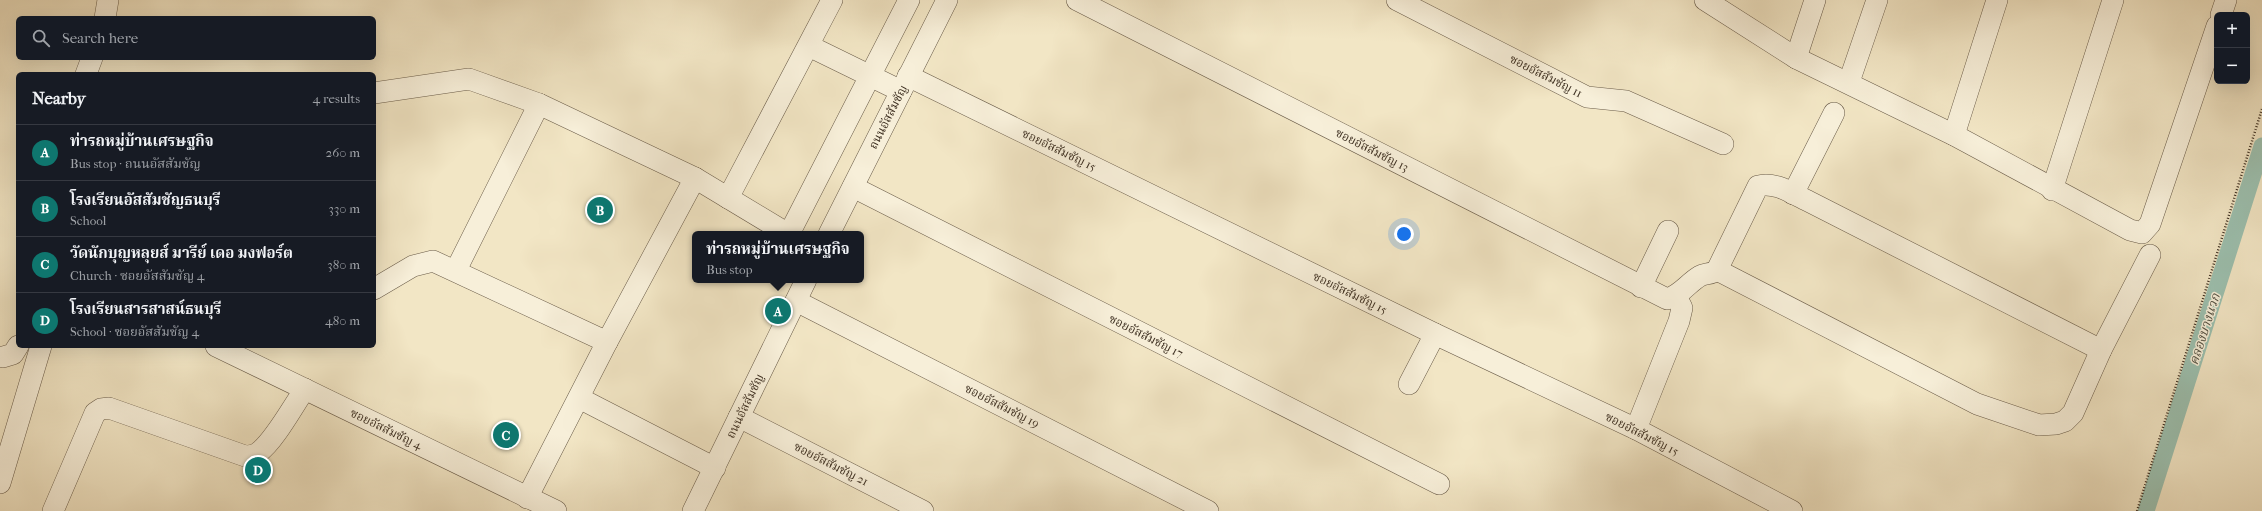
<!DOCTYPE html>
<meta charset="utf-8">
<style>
:root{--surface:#171b24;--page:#20242c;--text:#f1f3f6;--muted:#9ea1a6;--line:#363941;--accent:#0f766e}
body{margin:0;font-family:"IM FELL French Canon","Noto Serif Thai",serif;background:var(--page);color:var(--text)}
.controls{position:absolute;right:12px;top:12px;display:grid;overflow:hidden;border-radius:6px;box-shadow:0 4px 16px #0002}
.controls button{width:36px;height:36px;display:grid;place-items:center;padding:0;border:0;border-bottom:1px solid var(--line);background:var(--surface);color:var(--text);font:20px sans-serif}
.you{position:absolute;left:1404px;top:234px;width:14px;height:14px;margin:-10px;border:3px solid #fff;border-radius:50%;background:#1a73e8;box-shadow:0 0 0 6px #1a73e833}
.badge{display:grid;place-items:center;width:26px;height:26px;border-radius:50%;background:var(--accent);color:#fff;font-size:13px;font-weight:700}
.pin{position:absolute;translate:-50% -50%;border:2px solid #fff;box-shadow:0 1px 4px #0006}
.popup{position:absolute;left:692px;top:231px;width:172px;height:52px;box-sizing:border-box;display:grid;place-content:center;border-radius:6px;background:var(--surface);filter:drop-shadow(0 1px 3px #0005);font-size:13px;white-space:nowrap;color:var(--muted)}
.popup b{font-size:15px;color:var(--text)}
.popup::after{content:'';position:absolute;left:50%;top:100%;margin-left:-8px;border:8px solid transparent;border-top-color:var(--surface)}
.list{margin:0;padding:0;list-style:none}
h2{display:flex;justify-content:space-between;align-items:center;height:52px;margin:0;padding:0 16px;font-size:17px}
h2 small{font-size:13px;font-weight:400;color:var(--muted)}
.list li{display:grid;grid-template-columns:26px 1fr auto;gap:12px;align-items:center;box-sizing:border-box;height:56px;padding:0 16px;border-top:1px solid var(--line)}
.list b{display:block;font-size:15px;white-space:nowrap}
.list p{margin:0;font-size:13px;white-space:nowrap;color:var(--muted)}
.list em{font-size:13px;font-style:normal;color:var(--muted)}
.icon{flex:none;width:22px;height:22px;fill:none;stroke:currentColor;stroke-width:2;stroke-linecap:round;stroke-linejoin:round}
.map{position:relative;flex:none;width:2262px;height:511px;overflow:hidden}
.search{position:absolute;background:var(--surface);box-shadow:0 4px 16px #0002;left:16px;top:16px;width:360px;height:44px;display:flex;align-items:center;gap:10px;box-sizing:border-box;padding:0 14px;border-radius:6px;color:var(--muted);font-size:15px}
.panel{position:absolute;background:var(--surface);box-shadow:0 4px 16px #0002;left:16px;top:72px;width:360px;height:276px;border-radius:6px}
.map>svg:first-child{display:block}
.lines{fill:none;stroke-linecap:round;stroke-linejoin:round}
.canal{stroke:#9cc0af;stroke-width:17}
.minor-casing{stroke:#6a5c49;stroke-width:22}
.path{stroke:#3c2e20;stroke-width:2.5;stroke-dasharray:1 2;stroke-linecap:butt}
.minor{stroke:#f7efd9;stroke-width:21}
.labels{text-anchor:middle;stroke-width:3;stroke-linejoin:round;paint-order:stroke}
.street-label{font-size:12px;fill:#3c2e20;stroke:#f7efd9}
.water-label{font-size:13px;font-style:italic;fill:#545244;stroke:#f7efd9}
</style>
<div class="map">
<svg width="2262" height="511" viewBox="0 0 2262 511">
<rect width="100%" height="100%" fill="#f2e6c5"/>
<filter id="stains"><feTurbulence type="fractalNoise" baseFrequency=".005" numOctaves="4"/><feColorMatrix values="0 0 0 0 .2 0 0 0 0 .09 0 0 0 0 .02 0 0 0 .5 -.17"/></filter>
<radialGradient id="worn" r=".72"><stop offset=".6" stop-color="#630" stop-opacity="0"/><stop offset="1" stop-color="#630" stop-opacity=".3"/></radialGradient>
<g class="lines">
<path class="canal" d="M2146,511L2262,146"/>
<g class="minor-casing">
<g id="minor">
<path d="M1077,0L1667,299C1681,295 1688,283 1700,276C1705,273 1711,275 1717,270L1758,186C1775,181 1793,194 1808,201L2101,350"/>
<path d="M1397,0L1587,97L1626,101L1723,144"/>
<path d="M1705,0L1796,58L1954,135L2130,230L2142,233L2150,224L2217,26"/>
<path d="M2221,15L2226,0"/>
<path d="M105,18L108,0"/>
<path d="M809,46L901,91"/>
<path d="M1796,58L1815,0"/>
<path d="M86,74L92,58"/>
<path d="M908,76L1435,334L1636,429L1792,511"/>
<path d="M1849,82L1877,0"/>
<path d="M374,93L469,79L539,104L695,178"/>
<path d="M1954,135L1997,0"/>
<path d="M853,187L1439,484"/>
<path d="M2052,190L2113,0"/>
<path d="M1793,194L1834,113"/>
<path d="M728,198L832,0"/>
<path d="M789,234L909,0"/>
<path d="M829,234L947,0"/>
<path d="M456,270L539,104"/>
<path d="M1717,270L1977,404L2039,425L2056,424L2065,421L2073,413L2101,350L2150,255"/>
<path d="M1641,287L1668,231"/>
<path d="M374,289L413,266L433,261L607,342L695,178L788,234"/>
<path d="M796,301L1208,511"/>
<path d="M216,346L556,511"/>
<path d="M3,357L13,354L18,346"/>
<path d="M1409,384L1435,334"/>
<path d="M579,398L715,468"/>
<path d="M739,417L923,511"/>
<path d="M1636,429L1679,321L1682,308L1676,296"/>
<path d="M0,483L41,346"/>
<path d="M527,498L607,342"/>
<path d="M53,511L95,413L101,409L109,408L245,456C250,456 254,456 259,452C275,440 293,406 305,389"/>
<path d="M693,511L806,280"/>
</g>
</g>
<path class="path" d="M2137,511L2262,109"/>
<use href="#minor" class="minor"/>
</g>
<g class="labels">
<g class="street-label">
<text transform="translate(1546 76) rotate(27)" y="4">ซอยอัสสัมชัญ 11</text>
<text transform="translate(888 117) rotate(-63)" y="4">ถนนอัสสัมชัญ</text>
<text transform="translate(1059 150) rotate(26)" y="4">ซอยอัสสัมชัญ 15</text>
<text transform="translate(1372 150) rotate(27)" y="4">ซอยอัสสัมชัญ 13</text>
<text transform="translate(1350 293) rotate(26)" y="4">ซอยอัสสัมชัญ 15</text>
<text transform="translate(1146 336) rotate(27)" y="4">ซอยอัสสัมชัญ 17</text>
<text transform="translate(745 406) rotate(-64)" y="4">ถนนอัสสัมชัญ</text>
<text transform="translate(1002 406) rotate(27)" y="4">ซอยอัสสัมชัญ 19</text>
<text transform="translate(386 429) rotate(26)" y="4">ซอยอัสสัมชัญ 4</text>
<text transform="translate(1642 434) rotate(27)" y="4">ซอยอัสสัมชัญ 15</text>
<text transform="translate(831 464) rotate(27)" y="4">ซอยอัสสัมชัญ 21</text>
</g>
<g class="water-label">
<text transform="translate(2204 329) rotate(-72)" y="5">คลองบางแวก</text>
</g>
</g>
<rect width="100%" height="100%" filter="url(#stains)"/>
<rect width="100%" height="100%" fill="url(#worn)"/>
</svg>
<div class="controls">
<button>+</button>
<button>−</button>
</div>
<div class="you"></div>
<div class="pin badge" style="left:778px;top:311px">A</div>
<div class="popup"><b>ท่ารถหมู่บ้านเศรษฐกิจ</b>Bus stop</div>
<div class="pin badge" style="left:600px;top:210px">B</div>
<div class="pin badge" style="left:506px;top:435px">C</div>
<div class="pin badge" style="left:258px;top:470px">D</div>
<div class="search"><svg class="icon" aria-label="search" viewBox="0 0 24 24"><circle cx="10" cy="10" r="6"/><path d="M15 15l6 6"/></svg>Search here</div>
<section class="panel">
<h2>Nearby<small>4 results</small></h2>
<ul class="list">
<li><span class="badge">A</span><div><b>ท่ารถหมู่บ้านเศรษฐกิจ</b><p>Bus stop · ถนนอัสสัมชัญ</p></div><em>260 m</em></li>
<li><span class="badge">B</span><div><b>โรงเรียนอัสสัมชัญธนบุรี</b><p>School</p></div><em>330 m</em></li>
<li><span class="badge">C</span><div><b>วัดนักบุญหลุยส์ มารีย์ เดอ มงฟอร์ต</b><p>Church · ซอยอัสสัมชัญ 4</p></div><em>380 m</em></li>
<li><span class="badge">D</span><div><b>โรงเรียนสารสาสน์ธนบุรี</b><p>School · ซอยอัสสัมชัญ 4</p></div><em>480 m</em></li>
</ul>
</section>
</div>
